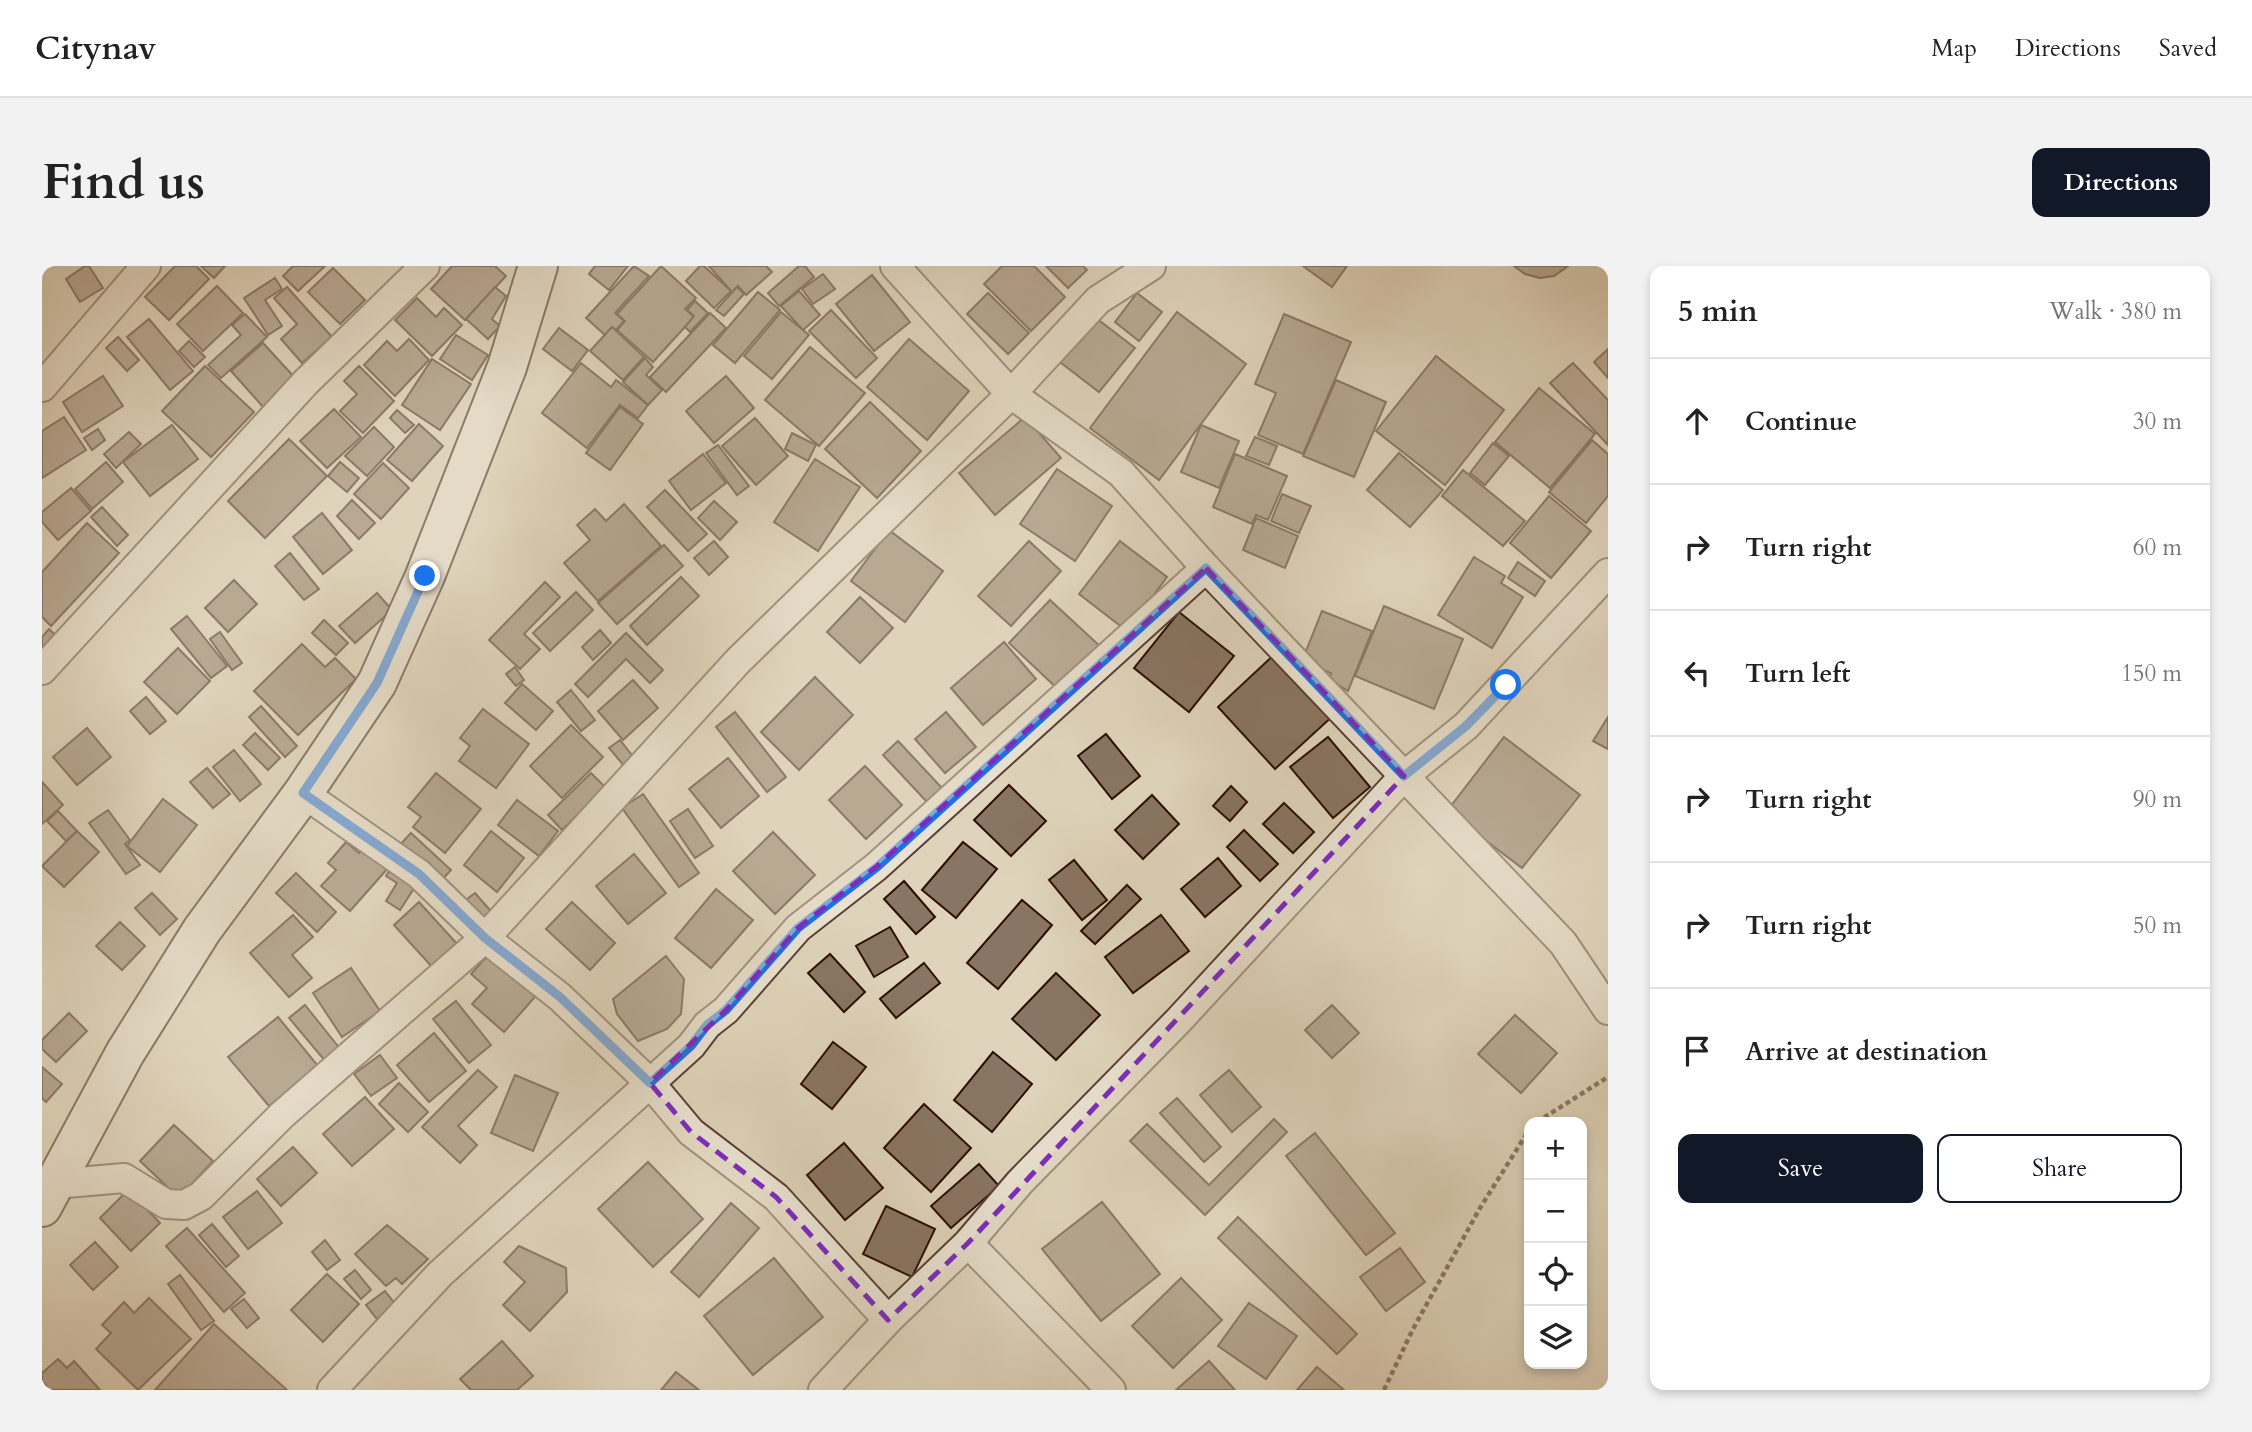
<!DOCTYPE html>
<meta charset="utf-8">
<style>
:root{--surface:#fff;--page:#f2f2f2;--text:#222;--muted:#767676;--line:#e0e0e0;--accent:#111827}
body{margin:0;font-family:Cardo,serif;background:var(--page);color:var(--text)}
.controls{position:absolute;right:21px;bottom:21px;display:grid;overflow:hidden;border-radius:14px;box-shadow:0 4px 10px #0003}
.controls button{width:63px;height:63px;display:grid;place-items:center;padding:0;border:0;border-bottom:2px solid var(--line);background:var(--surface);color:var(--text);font:35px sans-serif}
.stop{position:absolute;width:21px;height:21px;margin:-16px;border:5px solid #1a73e8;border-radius:50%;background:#fff}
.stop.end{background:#1a73e8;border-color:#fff;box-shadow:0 2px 7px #0008}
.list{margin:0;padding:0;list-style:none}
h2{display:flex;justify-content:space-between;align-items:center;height:91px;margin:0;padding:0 28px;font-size:30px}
h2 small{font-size:23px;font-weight:400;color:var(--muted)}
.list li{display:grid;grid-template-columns:46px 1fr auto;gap:21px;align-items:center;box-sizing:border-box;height:126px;padding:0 28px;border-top:2px solid var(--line)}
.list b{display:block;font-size:26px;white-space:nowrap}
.list em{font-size:23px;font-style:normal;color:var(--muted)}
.actions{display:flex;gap:14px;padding:21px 28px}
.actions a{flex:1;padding:16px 0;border:2px solid var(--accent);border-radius:14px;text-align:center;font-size:24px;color:var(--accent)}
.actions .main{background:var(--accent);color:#fff}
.icon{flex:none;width:38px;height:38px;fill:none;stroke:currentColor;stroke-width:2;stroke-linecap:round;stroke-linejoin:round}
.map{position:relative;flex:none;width:1566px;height:1124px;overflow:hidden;border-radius:14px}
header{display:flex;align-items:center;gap:42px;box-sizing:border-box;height:98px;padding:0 35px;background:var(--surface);border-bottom:2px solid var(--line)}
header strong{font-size:33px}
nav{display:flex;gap:38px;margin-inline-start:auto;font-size:24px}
.intro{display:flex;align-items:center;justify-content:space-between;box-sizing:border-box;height:168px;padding:0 42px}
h1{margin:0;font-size:49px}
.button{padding:18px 32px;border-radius:14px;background:var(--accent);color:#fff;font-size:24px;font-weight:700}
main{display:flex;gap:42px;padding:0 42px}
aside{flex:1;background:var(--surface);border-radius:14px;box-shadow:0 4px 10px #0003}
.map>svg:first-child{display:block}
.building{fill:#897563;stroke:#2c0e04;stroke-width:2}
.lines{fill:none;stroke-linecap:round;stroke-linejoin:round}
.street-casing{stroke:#594032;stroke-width:32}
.secondary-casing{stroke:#2c0e04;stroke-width:42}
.path{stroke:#2c0e04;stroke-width:4.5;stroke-dasharray:5 3.5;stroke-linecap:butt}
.street{stroke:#eae3d3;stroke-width:28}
.secondary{stroke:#eae3d3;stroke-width:38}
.route{stroke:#1a73e8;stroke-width:9}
.marked{fill:none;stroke:#7b2cbf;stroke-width:5;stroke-dasharray:14 9;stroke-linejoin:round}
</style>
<header>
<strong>Citynav</strong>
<nav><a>Map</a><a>Directions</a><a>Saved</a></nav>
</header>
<div class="intro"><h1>Find us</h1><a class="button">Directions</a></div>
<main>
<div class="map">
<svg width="1566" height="1124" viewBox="0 0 1566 1124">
<rect width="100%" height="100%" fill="#dfd4bb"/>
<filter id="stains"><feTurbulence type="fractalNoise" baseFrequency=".00286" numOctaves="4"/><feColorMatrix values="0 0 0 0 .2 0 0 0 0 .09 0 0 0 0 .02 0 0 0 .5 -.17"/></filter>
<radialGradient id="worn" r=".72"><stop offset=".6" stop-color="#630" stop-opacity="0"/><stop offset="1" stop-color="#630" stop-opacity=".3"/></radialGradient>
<g class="building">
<path d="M43,0H47L61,22L38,36L24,13Z"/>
<path d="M133,0H154L167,13L127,54L103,31Z"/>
<path d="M159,0H183L172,12Z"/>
<path d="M251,0H283L256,25L241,10Z"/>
<path d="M410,0H453L464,10L423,54L389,23Z"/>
<path d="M553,0H586L567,24L547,8Z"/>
<path d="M592,0L607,10L573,47L582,55L574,64L570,61L563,69L544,52Z"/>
<path d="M619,0L654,32L643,43L652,51L611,96L575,64L583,55L575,48Z"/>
<path d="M658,0H662L689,25L672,42L644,15Z"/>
<path d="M667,0H724L730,6L704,29L696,20L690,26Z"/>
<path d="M757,0H763L772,11L737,40L726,27Z"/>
<path d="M960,0H992L1023,31L989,65L942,18Z"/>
<path d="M1004,0H1041L1045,4L1026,22Z"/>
<path d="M1261,0H1305L1290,21Z"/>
<path d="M1472,0H1526L1512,10L1498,12L1483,8Z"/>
<path d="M291,2L323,34L298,58L266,26Z"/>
<path d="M781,8L793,23L771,38L760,23Z"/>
<path d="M830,9L868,56L832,85L794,38Z"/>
<path d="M233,12L240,23L223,34L240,60L226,69L202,32Z"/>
<path d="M175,20L201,47L161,85L135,58Z"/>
<path d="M245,21L290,71L260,97L239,73L255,58L232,32Z"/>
<path d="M453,21L464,30L450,53L458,60L446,73L424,53Z"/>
<path d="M695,21L702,28L682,50L674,44Z"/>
<path d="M757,25L778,49L761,64L739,40Z"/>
<path d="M716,26L738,44L693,97L671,79Z"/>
<path d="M946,27L987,67L966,88L925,48Z"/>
<path d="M1095,27L1120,46L1097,75L1073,56Z"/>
<path d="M375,32L394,51L402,42L420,59L390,90L353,54Z"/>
<path d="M653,35L666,47L648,66L643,61L652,50L645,44Z"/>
<path d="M789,44L835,92L814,112L767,65Z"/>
<path d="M739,46L767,69L730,113L702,90Z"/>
<path d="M1135,46L1204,98L1117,214L1048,162Z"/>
<path d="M668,47L684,62L624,126L608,111Z"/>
<path d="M203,48L225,71L179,112L166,99L199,69L190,59Z"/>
<path d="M1049,48L1093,82L1057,126L1014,93Z"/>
<path d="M1242,48L1309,76L1261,188L1216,169L1234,127L1213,118Z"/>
<path d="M107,53L151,105L128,124L85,71Z"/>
<path d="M570,61L602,91L581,114L548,85Z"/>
<path d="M517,62L546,84L530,105L501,83Z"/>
<path d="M414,69L446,89L430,114L398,93Z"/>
<path d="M76,71L97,94L85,105L64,82Z"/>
<path d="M367,73L387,94L353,130L322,99L345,75L355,85Z"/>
<path d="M867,73L927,125L885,174L825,121Z"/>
<path d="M147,75L163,91L152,101L137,85Z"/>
<path d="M221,77L254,113L222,142L189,105Z"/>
<path d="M768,81L823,127L777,180L723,134Z"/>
<path d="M1566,83V112L1552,96Z"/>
<path d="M1394,90L1462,144L1403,219L1334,165Z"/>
<path d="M603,92L611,101L604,109L620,124L606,139L581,116Z"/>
<path d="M390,93L429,118L398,164L360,139Z"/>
<path d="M539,97L569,121L574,114L606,139L596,152L578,139L545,182L500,147Z"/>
<path d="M1531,97L1566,134V179L1508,117Z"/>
<path d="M163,100L212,146L169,191L120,145Z"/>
<path d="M317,100L352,135L321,167L298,145L315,128L302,115Z"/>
<path d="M61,110L81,140L40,166L21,136Z"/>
<path d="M684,110L712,142L672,177L644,145Z"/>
<path d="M1294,114L1344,136L1312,211L1261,190Z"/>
<path d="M1497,122L1553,168L1508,222L1453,176Z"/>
<path d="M828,136L879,185L835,232L783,183Z"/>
<path d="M578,141L601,158L568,204L544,187Z"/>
<path d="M292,143L319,171L285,202L258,175Z"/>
<path d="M355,144L372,159L363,167L348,152Z"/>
<path d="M22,151L44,184L0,212V165Z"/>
<path d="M983,151L1019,192L953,249L917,207Z"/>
<path d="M713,152L746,190L714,219L680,180Z"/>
<path d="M377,158L401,180L370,215L345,194Z"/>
<path d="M130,159L156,193L108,230L81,196Z"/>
<path d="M1159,159L1197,175L1177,222L1139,206Z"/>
<path d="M332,161L352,181L325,210L303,190Z"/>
<path d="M56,163L63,174L50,184L42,172Z"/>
<path d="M87,166L99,178L74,202L62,188Z"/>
<path d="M750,167L774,179L766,195L743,183Z"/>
<path d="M1213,171L1235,180L1227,199L1204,190Z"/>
<path d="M247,173L285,210L223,272L186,235Z"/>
<path d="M1550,174L1566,188V230L1544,257L1507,226Z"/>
<path d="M1451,177L1467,190L1443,219L1428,207Z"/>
<path d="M676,179L707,220L695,229L664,187Z"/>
<path d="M1357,187L1401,224L1368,261L1325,224Z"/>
<path d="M661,188L684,217L649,244L627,215Z"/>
<path d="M1193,188L1245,210L1226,254L1214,249L1210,258L1171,241Z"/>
<path d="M773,193L818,221L776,285L732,256Z"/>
<path d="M64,196L81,216L50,243L33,223Z"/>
<path d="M298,196L317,212L305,226L286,210Z"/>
<path d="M341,197L367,222L339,253L312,228Z"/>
<path d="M1015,203L1070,240L1033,295L978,258Z"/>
<path d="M1421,204L1483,255L1461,280L1400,230Z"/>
<path d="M29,222L49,245L16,274L0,256V246Z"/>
<path d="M623,224L665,268L646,285L605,241Z"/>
<path d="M1240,228L1269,240L1257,267L1229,255Z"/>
<path d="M1507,230L1549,265L1509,312L1468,277Z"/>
<path d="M310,234L333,257L317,273L295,250Z"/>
<path d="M672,235L695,256L678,274L656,252Z"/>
<path d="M582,238L619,280L556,335L522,297L548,274L535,259L553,243L564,255Z"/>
<path d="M60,241L86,269L75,280L49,251Z"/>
<path d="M280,247L310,284L281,308L251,271Z"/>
<path d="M1214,252L1256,270L1243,302L1201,284Z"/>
<path d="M45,257L77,287L9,360L0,351V306Z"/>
<path d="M847,264L901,305L863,356L809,315Z"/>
<path d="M672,275L686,291L667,309L652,292Z"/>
<path d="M987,275L1019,305L969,360L936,330Z"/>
<path d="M1078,275L1125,311L1085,365L1037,328Z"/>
<path d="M622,279L641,300L575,358L556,337Z"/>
<path d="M248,287L277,323L262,334L233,300Z"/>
<path d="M1432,291L1463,310L1459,317L1481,331L1450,382L1396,349Z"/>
<path d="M1476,296L1503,315L1493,330L1466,312Z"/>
<path d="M639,311L657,330L605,379L588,360Z"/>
<path d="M192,314L215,338L186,366L163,342Z"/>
<path d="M503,316L518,331L482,368L498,383L478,403L447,374Z"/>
<path d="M534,326L551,344L508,385L491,367Z"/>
<path d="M335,327L350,344L313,377L297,360Z"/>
<path d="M818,331L851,362L818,397L785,366Z"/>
<path d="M1008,334L1060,382L1019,426L967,377Z"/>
<path d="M1342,340L1421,373L1392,443L1313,410Z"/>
<path d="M1280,345L1330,365L1306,425L1287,413L1289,407L1260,395Z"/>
<path d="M1137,346L1192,390L1147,446L1092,402Z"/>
<path d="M145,350L185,400L169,412L129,363Z"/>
<path d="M282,354L306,377L294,389L270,367Z"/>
<path d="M7,363L23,378L0,400V371Z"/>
<path d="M558,364L569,377L551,394L540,381Z"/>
<path d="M178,366L200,397L190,404L168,373Z"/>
<path d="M584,367L621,404L608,417L584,393L546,431L533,418Z"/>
<path d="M962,376L994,413L941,459L909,422Z"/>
<path d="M260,378L283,401L293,392L314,413L256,469L212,425Z"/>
<path d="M136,382L168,415L135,448L102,416Z"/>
<path d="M1236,385L1294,447L1233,503L1176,441Z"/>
<path d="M473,401L482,414L474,420L464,408Z"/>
<path d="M773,411L811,449L757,504L719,466Z"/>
<path d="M591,414L616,442L581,474L556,445Z"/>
<path d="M480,418L511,445L494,464L463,437Z"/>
<path d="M529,424L553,454L539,465L515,436Z"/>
<path d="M104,431L124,455L108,468L88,445Z"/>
<path d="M219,440L255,480L243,491L207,451Z"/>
<path d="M441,443L487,478L454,522L417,495L428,480L418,472Z"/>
<path d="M693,446L744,511L725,526L674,461Z"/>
<path d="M904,446L934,481L903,507L873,473Z"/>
<path d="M1566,451V483L1551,475Z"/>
<path d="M529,459L561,491L520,532L488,500Z"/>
<path d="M45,462L69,491L35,519L11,491Z"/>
<path d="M213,467L238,492L226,504L201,479Z"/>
<path d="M1064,468L1098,510L1070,533L1036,490Z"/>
<path d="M1286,471L1328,521L1291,552L1248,501Z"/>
<path d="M1462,471L1538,529L1480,602L1405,545Z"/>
<path d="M578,474L593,493L583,501L567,482Z"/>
<path d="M856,475L900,522L885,536L841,489Z"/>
<path d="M192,484L219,518L198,535L171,501Z"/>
<path d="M686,492L717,530L679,562L647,523Z"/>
<path d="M823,500L860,539L824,573L787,534Z"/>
<path d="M165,502L188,528L171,542L148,516Z"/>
<path d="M394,507L439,543L403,587L371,561L379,551L366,541Z"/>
<path d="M549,507L564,522L520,564L506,549Z"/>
<path d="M0,516L21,539L0,558Z"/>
<path d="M967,519L1004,555L969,590L932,554Z"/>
<path d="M1189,520L1205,536L1188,555L1171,540Z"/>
<path d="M601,528L657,607L637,621L580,542Z"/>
<path d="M1110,529L1137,558L1101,593L1073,564Z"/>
<path d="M121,533L155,559L118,606L85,580Z"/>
<path d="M475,534L516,565L497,590L456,559Z"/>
<path d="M1242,537L1272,566L1251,587L1221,558Z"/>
<path d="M646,543L671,580L653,592L628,555Z"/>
<path d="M66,544L88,574L83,578L98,599L84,608L47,557Z"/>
<path d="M16,545L35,565L24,575L5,555Z"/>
<path d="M1202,564L1236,598L1218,615L1185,581Z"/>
<path d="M35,565L57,586L22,621L0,600Z"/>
<path d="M449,565L482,592L455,626L422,599Z"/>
<path d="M731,566L773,609L733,648L691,605Z"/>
<path d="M369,567L409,604L395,619L355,582Z"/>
<path d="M304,576L317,587L322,582L346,602L308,645L279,620L294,604L286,597Z"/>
<path d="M921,576L955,603L914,652L880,624Z"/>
<path d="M592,588L624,627L586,658L554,620Z"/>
<path d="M1176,592L1199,620L1163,651L1139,623Z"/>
<path d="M1032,594L1065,634L1040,654L1007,614Z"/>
<path d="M353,596L378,613L358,644L344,635L355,617L344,610Z"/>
<path d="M254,607L294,646L275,666L234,627Z"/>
<path d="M862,615L893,651L874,668L842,633Z"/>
<path d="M1085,619L1099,633L1053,678L1039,665Z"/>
<path d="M674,623L711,654L669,702L633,672Z"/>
<path d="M110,627L135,653L118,669L93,642Z"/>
<path d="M433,627L454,651L442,661L421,636Z"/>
<path d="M980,634L1010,659L956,723L925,697Z"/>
<path d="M377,636L416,679L391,702L352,659Z"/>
<path d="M530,636L573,677L548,704L504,663Z"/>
<path d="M251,649L271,671L250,689L270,712L247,731L208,687Z"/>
<path d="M1119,649L1147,685L1091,727L1063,691Z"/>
<path d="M78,656L103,680L80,704L54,680Z"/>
<path d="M848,661L866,691L832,711L814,680Z"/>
<path d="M448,687L500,723L462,766L430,738L445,722L429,708Z"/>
<path d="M788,688L823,726L802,746L766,707Z"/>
<path d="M624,690L642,713L639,748L625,763L596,775L575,748L571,733Z"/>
<path d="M882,697L898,717L854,752L838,733Z"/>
<path d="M309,702L338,745L300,771L271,727Z"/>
<path d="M1014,707L1058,749L1014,794L970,753Z"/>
<path d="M414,735L449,779L427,797L391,753Z"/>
<path d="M263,739L299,784L284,796L247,752Z"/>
<path d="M1290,739L1317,767L1290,792L1263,764Z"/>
<path d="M27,747L45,765L14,796L0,783V774Z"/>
<path d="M1473,749L1515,787L1479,827L1436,788Z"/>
<path d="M236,751L276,800L227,840L186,791Z"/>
<path d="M392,767L424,805L387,836L355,799Z"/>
<path d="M791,776L824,801L790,843L759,818Z"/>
<path d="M951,786L990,818L950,866L912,834Z"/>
<path d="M338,789L355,812L329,830L312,808Z"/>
<path d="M0,801L20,818L4,836L0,832Z"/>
<path d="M436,804L455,821L416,860L435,879L418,897L380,861Z"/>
<path d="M1187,804L1219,841L1190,866L1158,829Z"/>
<path d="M473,809L516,827L491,885L449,867Z"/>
<path d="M357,817L386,846L366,866L337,838Z"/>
<path d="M323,831L352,863L310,900L281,868Z"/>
<path d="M1135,832L1179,881L1162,896L1118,847Z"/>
<path d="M882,838L929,882L889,926L842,882Z"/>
<path d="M1232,853L1245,866L1163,949L1088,875L1105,858L1167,919Z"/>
<path d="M132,859L171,895L137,932L98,895Z"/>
<path d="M1273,867L1353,967L1324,989L1244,890Z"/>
<path d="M802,877L841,922L803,954L765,909Z"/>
<path d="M251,881L275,907L239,940L215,913Z"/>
<path d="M606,896L661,953L611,1001L556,943Z"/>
<path d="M937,898L957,920L909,962L889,940Z"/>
<path d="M86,924L118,957L89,985L58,952Z"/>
<path d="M215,925L240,957L206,983L181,951Z"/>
<path d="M1060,936L1118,1008L1059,1055L1000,983Z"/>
<path d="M689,937L717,962L657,1031L629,1006Z"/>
<path d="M844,940L893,963L870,1011L821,988Z"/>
<path d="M1196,951L1315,1068L1295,1088L1176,972Z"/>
<path d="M170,958L197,990L184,1001L157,969Z"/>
<path d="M345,959L386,993L360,1018L354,1012L344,1020L313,988Z"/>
<path d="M145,962L203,1027L182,1046L124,980Z"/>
<path d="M283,974L298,994L285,1004L270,986Z"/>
<path d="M53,976L76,1001L51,1024L28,999Z"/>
<path d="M477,980L524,1002L525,1026L488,1065L461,1039L483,1016L462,996Z"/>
<path d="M1358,982L1383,1016L1344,1045L1318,1011Z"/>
<path d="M732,992L781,1051L711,1109L662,1050Z"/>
<path d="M313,1004L329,1024L319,1033L302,1013Z"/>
<path d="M285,1008L317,1038L281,1076L249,1044Z"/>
<path d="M138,1009L172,1055L159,1064L126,1018Z"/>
<path d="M1139,1012L1180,1054L1131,1102L1090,1060Z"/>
<path d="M343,1025L357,1043L338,1057L324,1039Z"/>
<path d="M107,1032L149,1073L96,1124L54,1083L69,1067L60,1059L82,1036L92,1047Z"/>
<path d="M202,1033L217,1052L205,1062L189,1043Z"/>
<path d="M1207,1037L1255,1070L1224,1113L1176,1080Z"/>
<path d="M172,1058L194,1078L245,1124H113Z"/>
<path d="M460,1075L491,1110L475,1124H429L418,1113Z"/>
<path d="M16,1093L25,1102L32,1095L58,1124H0L4,1120L0,1116V1107Z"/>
<path d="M1167,1095L1193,1124H1134Z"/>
<path d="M1275,1101L1302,1124H1255Z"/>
<path d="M634,1106L657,1124H619Z"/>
</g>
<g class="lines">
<g class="street-casing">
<g id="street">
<path d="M853,0L969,128L1079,207L1164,302L1521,677L1566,744"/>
<path d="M0,121L104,0"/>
<path d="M0,404L264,116L383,0"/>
<path d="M261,527L377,608L443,672L518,731L608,817L649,866L734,931L846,1054"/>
<path d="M13,918L82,912L124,938L142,939L159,930L240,849L443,672L696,395L969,128L1056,34L1109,0"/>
<path d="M926,977L1069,1124"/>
<path d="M290,1124L398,1008L649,780L665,759L684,744L756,662L834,601L1164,302"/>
<path d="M781,1124L846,1054L926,977L978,916L1136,755L1362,510L1424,460L1566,307"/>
</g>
</g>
<g class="secondary-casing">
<path id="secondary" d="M0,941L83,787L160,664L261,527L335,417L383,310L465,101L496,0"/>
</g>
<g class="path">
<path d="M1495,856L1566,811"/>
<path d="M1342,1124L1371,1063L1438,942L1487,864"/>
</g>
<use href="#street" class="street"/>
<use href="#secondary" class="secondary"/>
</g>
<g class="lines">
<path class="route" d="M383,310L335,417L261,527L377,608L443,672L518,731L608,817L649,780L665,759L684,744L756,662L835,601L1164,302L1362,510L1424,460L1464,419"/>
</g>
<path d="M0 0H1566V1124H0ZM1164,302L1362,510L926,977L846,1054L734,931L649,866L608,817L684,744L756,662L834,601Z" fill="#dfd4bb" fill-opacity=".55" fill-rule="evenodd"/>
<path class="marked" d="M1164,302L1362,510L926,977L846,1054L734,931L649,866L608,817L684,744L756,662L834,601Z"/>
<rect width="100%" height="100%" filter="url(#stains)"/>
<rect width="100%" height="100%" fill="url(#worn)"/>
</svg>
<div class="controls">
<button>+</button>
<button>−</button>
<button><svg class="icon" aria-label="locate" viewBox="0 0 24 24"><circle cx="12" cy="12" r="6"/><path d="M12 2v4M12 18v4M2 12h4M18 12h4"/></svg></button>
<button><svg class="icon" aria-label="layers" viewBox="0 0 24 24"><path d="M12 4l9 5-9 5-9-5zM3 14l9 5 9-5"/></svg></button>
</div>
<div class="stop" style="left:1464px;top:419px"></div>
<div class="stop end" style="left:383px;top:310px"></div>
</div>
<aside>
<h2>5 min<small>Walk · 380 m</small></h2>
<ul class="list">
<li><svg class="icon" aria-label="ahead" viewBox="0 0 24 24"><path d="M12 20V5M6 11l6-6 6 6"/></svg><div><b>Continue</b></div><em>30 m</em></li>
<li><svg class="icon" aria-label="right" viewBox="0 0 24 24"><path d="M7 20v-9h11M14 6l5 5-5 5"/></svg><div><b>Turn right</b></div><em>60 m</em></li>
<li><svg class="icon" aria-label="left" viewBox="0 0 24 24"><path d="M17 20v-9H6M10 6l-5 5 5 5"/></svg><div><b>Turn left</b></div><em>150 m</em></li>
<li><svg class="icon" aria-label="right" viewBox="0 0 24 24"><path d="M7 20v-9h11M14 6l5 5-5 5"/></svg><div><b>Turn right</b></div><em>90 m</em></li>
<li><svg class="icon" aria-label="right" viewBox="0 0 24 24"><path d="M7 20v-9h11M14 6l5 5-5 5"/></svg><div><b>Turn right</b></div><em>50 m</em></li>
<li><svg class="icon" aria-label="arrive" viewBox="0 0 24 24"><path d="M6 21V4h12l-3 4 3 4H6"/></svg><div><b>Arrive at destination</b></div></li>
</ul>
<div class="actions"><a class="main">Save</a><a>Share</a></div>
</aside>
</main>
